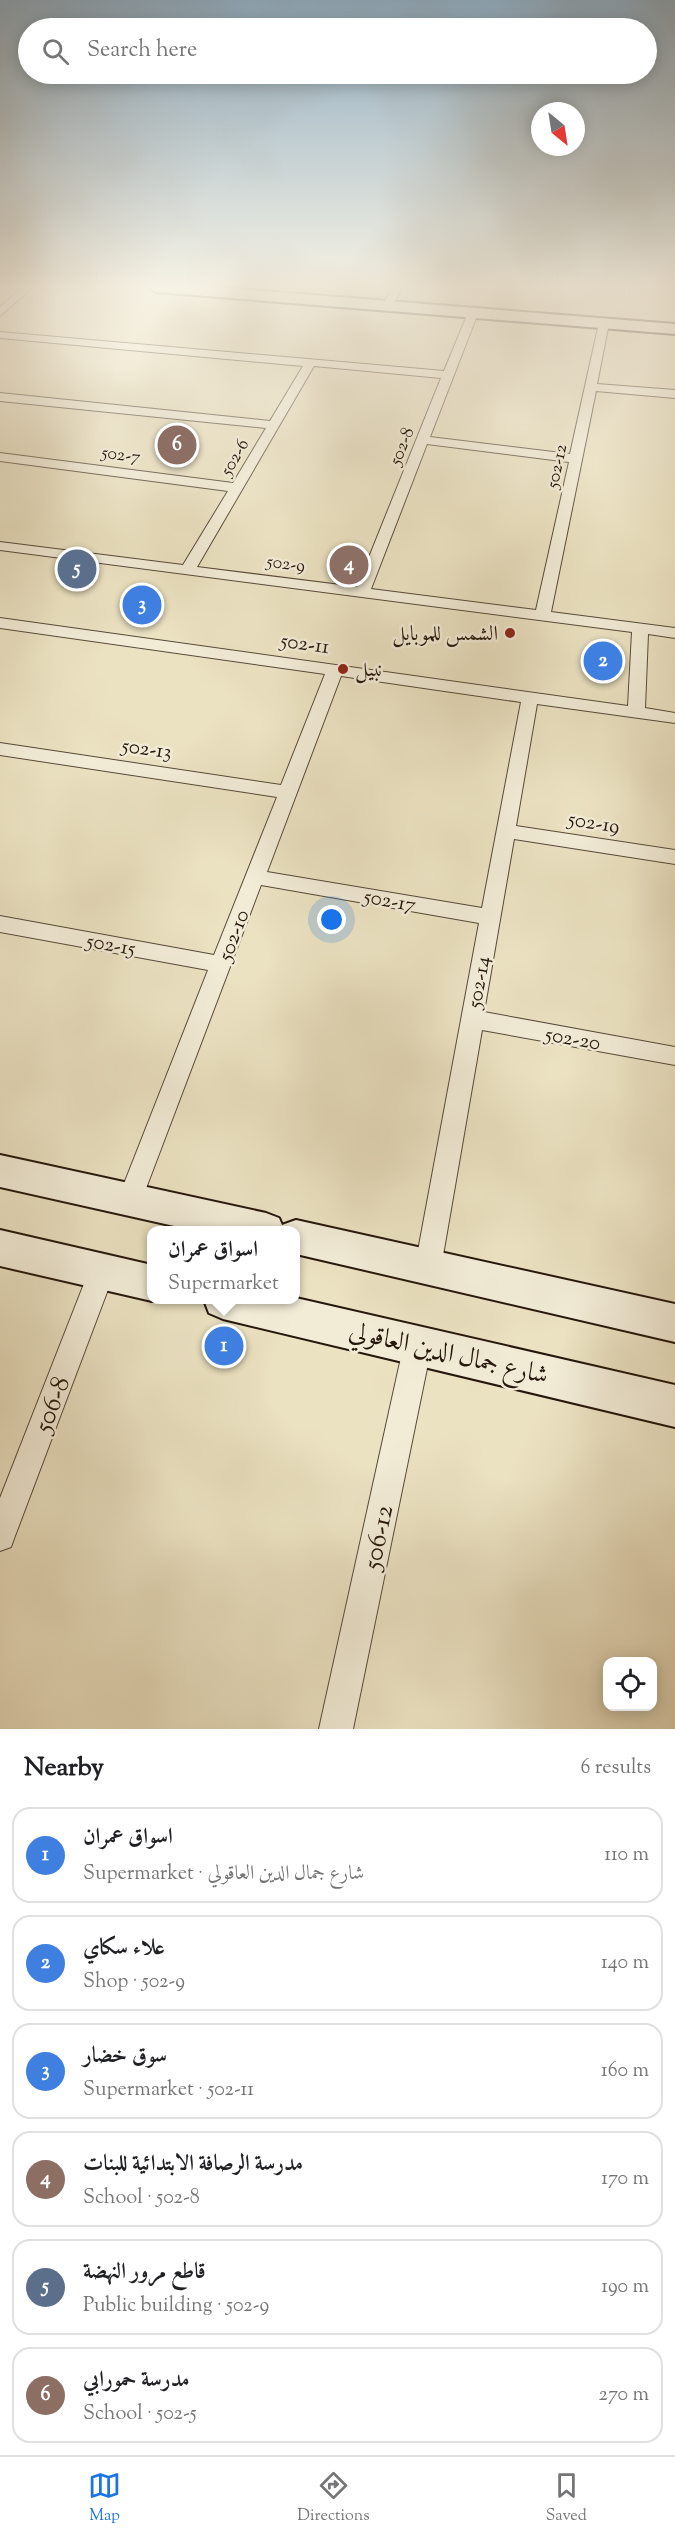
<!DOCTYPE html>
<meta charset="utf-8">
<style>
:root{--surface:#fff;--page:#f2f2f2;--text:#202124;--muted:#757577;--line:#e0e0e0;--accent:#1a73e8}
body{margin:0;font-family:"Sorts Mill Goudy",Amiri,serif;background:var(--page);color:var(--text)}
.controls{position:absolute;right:18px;bottom:18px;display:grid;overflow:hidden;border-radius:12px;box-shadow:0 3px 15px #0003}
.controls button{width:54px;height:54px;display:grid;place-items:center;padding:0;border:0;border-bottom:2px solid var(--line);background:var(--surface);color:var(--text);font:30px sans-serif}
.compass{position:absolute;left:531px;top:102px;width:54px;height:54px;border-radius:50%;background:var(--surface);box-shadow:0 3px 15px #0003;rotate:150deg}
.you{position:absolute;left:332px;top:920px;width:21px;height:21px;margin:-15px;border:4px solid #fff;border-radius:50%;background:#1a73e8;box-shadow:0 0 0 9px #1a73e833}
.badge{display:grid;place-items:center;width:39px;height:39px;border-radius:50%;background:var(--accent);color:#fff;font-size:20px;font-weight:700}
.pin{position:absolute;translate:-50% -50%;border:3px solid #fff;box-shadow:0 2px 6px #0006}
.popup{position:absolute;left:147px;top:1226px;width:153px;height:78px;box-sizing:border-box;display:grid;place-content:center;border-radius:12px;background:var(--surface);filter:drop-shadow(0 2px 4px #0005);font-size:20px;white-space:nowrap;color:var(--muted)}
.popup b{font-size:22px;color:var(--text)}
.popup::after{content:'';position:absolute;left:50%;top:100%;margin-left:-12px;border:12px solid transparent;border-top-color:var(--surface)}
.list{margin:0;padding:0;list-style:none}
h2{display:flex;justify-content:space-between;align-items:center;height:78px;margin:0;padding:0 24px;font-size:26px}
h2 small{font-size:20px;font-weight:400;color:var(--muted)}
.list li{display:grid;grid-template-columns:39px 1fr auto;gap:18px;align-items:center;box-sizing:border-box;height:96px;margin:0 12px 12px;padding:0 12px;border:2px solid var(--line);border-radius:18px}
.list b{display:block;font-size:22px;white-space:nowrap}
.list p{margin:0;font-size:20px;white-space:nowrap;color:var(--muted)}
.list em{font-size:20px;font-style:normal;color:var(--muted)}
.icon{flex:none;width:33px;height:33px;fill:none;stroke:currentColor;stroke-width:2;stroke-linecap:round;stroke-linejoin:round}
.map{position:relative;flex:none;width:675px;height:1729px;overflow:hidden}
.search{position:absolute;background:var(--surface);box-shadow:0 3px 15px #0003;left:18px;right:18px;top:18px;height:66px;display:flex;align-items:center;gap:15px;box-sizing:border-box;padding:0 21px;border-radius:33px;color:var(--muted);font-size:22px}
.sheet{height:726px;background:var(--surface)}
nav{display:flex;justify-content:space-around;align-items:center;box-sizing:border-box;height:84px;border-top:2px solid var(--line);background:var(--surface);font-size:16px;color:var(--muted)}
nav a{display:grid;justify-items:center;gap:3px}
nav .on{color:var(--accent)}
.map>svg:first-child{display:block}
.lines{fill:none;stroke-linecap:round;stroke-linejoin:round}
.street-casing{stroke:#574a3a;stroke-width:2}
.secondary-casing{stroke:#26170c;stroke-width:4}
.street{fill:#f2ecd7;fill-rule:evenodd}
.secondary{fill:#f2ecd7;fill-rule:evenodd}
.poi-dot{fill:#8f2418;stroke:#f2ecd7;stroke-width:2}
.labels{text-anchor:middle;stroke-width:5;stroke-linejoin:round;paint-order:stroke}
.far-street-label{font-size:18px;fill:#26170c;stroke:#f2ecd7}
.poi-label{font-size:21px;fill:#26170c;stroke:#f2ecd7;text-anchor:end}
.street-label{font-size:21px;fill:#26170c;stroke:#f2ecd7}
.near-street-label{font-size:26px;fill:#26170c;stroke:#f2ecd7}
</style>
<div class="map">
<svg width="675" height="1729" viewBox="0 0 675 1729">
<rect width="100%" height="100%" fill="#ebe2c2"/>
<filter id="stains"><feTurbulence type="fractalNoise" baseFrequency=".00333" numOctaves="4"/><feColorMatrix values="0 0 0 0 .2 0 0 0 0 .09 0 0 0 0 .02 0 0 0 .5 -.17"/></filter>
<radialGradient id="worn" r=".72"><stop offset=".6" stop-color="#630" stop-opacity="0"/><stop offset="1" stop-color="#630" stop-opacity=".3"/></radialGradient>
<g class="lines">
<g class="street-casing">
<g id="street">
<path d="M22,287H33L0,316V307Z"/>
<path d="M392,287H402L392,308H384L383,306Z"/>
<path d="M473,310L478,313L430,437L570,454L599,323L604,320L609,323L597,384L675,390V398L596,391L551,612L675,628V638L648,634L645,708L675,713V723L537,704L516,826L675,850V864L514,839L484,1012L675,1047V1065L482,1030L441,1267L437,1276L428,1279L419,1276L415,1267L479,923L261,885L142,1199L139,1207L130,1210L121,1207L118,1199L208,970L0,932V916L214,955L277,797L0,755V743L281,785L325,674L0,628V618L628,706L632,632L0,550V542L183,565L228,491L0,461V453L233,483L266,428L0,401V393L270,421L303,366L0,338V332L444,371L468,313ZM314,366L441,378L357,587L197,567ZM427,444L569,462L536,610L371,589ZM341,676L521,702L482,908L267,872Z"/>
<path d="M102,1259L111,1262L115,1271L15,1536L11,1547L0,1551V1498L89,1271L93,1262Z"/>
<path d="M418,1330L428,1334L432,1344L353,1729H319L404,1344L408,1334Z"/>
</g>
</g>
<g class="secondary-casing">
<g id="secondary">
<path d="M148,287H212L675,324V334L156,292Z"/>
<path d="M0,1155L266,1213L279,1218L282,1225L296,1220L675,1304V1342L296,1254V1230H192L0,1187Z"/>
<path d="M0,1230L152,1265V1300H157L152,1301L0,1266Z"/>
<path d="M296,1298L675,1385V1427L223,1319L209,1313L204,1300Z"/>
</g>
</g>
<use href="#street" class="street"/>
<use href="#secondary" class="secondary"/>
</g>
<linearGradient id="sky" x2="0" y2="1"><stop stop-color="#8eabc0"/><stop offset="0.54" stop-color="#f6f2e4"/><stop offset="1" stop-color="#f6f2e4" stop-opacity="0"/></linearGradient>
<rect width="675" height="529" fill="url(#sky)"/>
<g class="poi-dot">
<circle cx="510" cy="633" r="6"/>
<circle cx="343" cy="669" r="6"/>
</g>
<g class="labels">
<g class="far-street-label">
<text transform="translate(401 446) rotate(-68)" y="6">502-8</text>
<text transform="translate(121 454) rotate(7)" y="6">502-7</text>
<text transform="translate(234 457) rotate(-60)" y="6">502-6</text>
<text transform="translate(556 466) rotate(-78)" y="6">502-12</text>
<text transform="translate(286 563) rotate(7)" y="6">502-9</text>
</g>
<g class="poi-label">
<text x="498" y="640">الشمس للموبايل</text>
<text x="355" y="676" text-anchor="start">نبيل</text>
</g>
<g class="street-label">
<text transform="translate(305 643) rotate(8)" y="7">502-11</text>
<text transform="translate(147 748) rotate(8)" y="7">502-13</text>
<text transform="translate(594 822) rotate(9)" y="7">502-19</text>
<text transform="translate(390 900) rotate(10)" y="7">502-17</text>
<text transform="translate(233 935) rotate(-69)" y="7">502-10</text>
<text transform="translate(111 944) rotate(10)" y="7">502-15</text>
<text transform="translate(478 982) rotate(-80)" y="7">502-14</text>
<text transform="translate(573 1038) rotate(10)" y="7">502-20</text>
</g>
<g class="near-street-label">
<text transform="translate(449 1352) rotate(13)" y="9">شارع جمال الدين العاقولي</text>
<text transform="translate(51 1404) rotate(-69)" y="9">506-8</text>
<text transform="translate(377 1537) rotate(-78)" y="9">506-12</text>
</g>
</g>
<rect width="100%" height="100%" filter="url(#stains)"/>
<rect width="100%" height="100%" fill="url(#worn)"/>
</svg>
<div class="controls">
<button><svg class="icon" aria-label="locate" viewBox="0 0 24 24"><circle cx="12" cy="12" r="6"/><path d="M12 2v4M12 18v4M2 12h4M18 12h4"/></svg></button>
</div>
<svg class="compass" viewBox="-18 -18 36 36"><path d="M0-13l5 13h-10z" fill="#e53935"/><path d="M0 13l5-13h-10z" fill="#757577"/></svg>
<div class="you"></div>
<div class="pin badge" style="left:224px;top:1346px;background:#3f7fe0">1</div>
<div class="popup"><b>اسواق عمران</b>Supermarket</div>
<div class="pin badge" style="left:603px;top:661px;background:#3f7fe0">2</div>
<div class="pin badge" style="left:142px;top:605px;background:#3f7fe0">3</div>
<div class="pin badge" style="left:349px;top:565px;background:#8d6e63">4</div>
<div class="pin badge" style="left:77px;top:569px;background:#5c6f8a">5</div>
<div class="pin badge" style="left:177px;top:445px;background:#8d6e63">6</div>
<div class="search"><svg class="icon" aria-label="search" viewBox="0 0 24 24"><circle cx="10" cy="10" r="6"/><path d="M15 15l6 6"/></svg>Search here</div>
</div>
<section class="sheet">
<h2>Nearby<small>6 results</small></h2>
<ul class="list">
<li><span class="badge" style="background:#3f7fe0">1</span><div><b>اسواق عمران</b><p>Supermarket · شارع جمال الدين العاقولي</p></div><em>110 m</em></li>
<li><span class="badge" style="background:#3f7fe0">2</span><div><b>علاء سكاي</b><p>Shop · 502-9</p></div><em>140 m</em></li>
<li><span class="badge" style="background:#3f7fe0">3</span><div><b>سوق خضار</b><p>Supermarket · 502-11</p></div><em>160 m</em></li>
<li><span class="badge" style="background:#8d6e63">4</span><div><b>مدرسة الرصافة الابتدائية للبنات</b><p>School · 502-8</p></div><em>170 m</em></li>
<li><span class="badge" style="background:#5c6f8a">5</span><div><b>قاطع مرور النهضة</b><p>Public building · 502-9</p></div><em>190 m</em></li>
<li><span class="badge" style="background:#8d6e63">6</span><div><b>مدرسة حمورابي</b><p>School · 502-5</p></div><em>270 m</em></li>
</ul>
</section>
<nav>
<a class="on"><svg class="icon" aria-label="map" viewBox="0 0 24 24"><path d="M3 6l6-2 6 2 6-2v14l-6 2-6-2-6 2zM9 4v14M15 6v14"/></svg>Map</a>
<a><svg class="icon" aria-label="directions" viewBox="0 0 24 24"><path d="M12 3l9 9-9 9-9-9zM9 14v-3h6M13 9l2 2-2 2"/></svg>Directions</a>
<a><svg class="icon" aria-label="saved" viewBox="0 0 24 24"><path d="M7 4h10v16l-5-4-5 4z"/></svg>Saved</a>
</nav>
